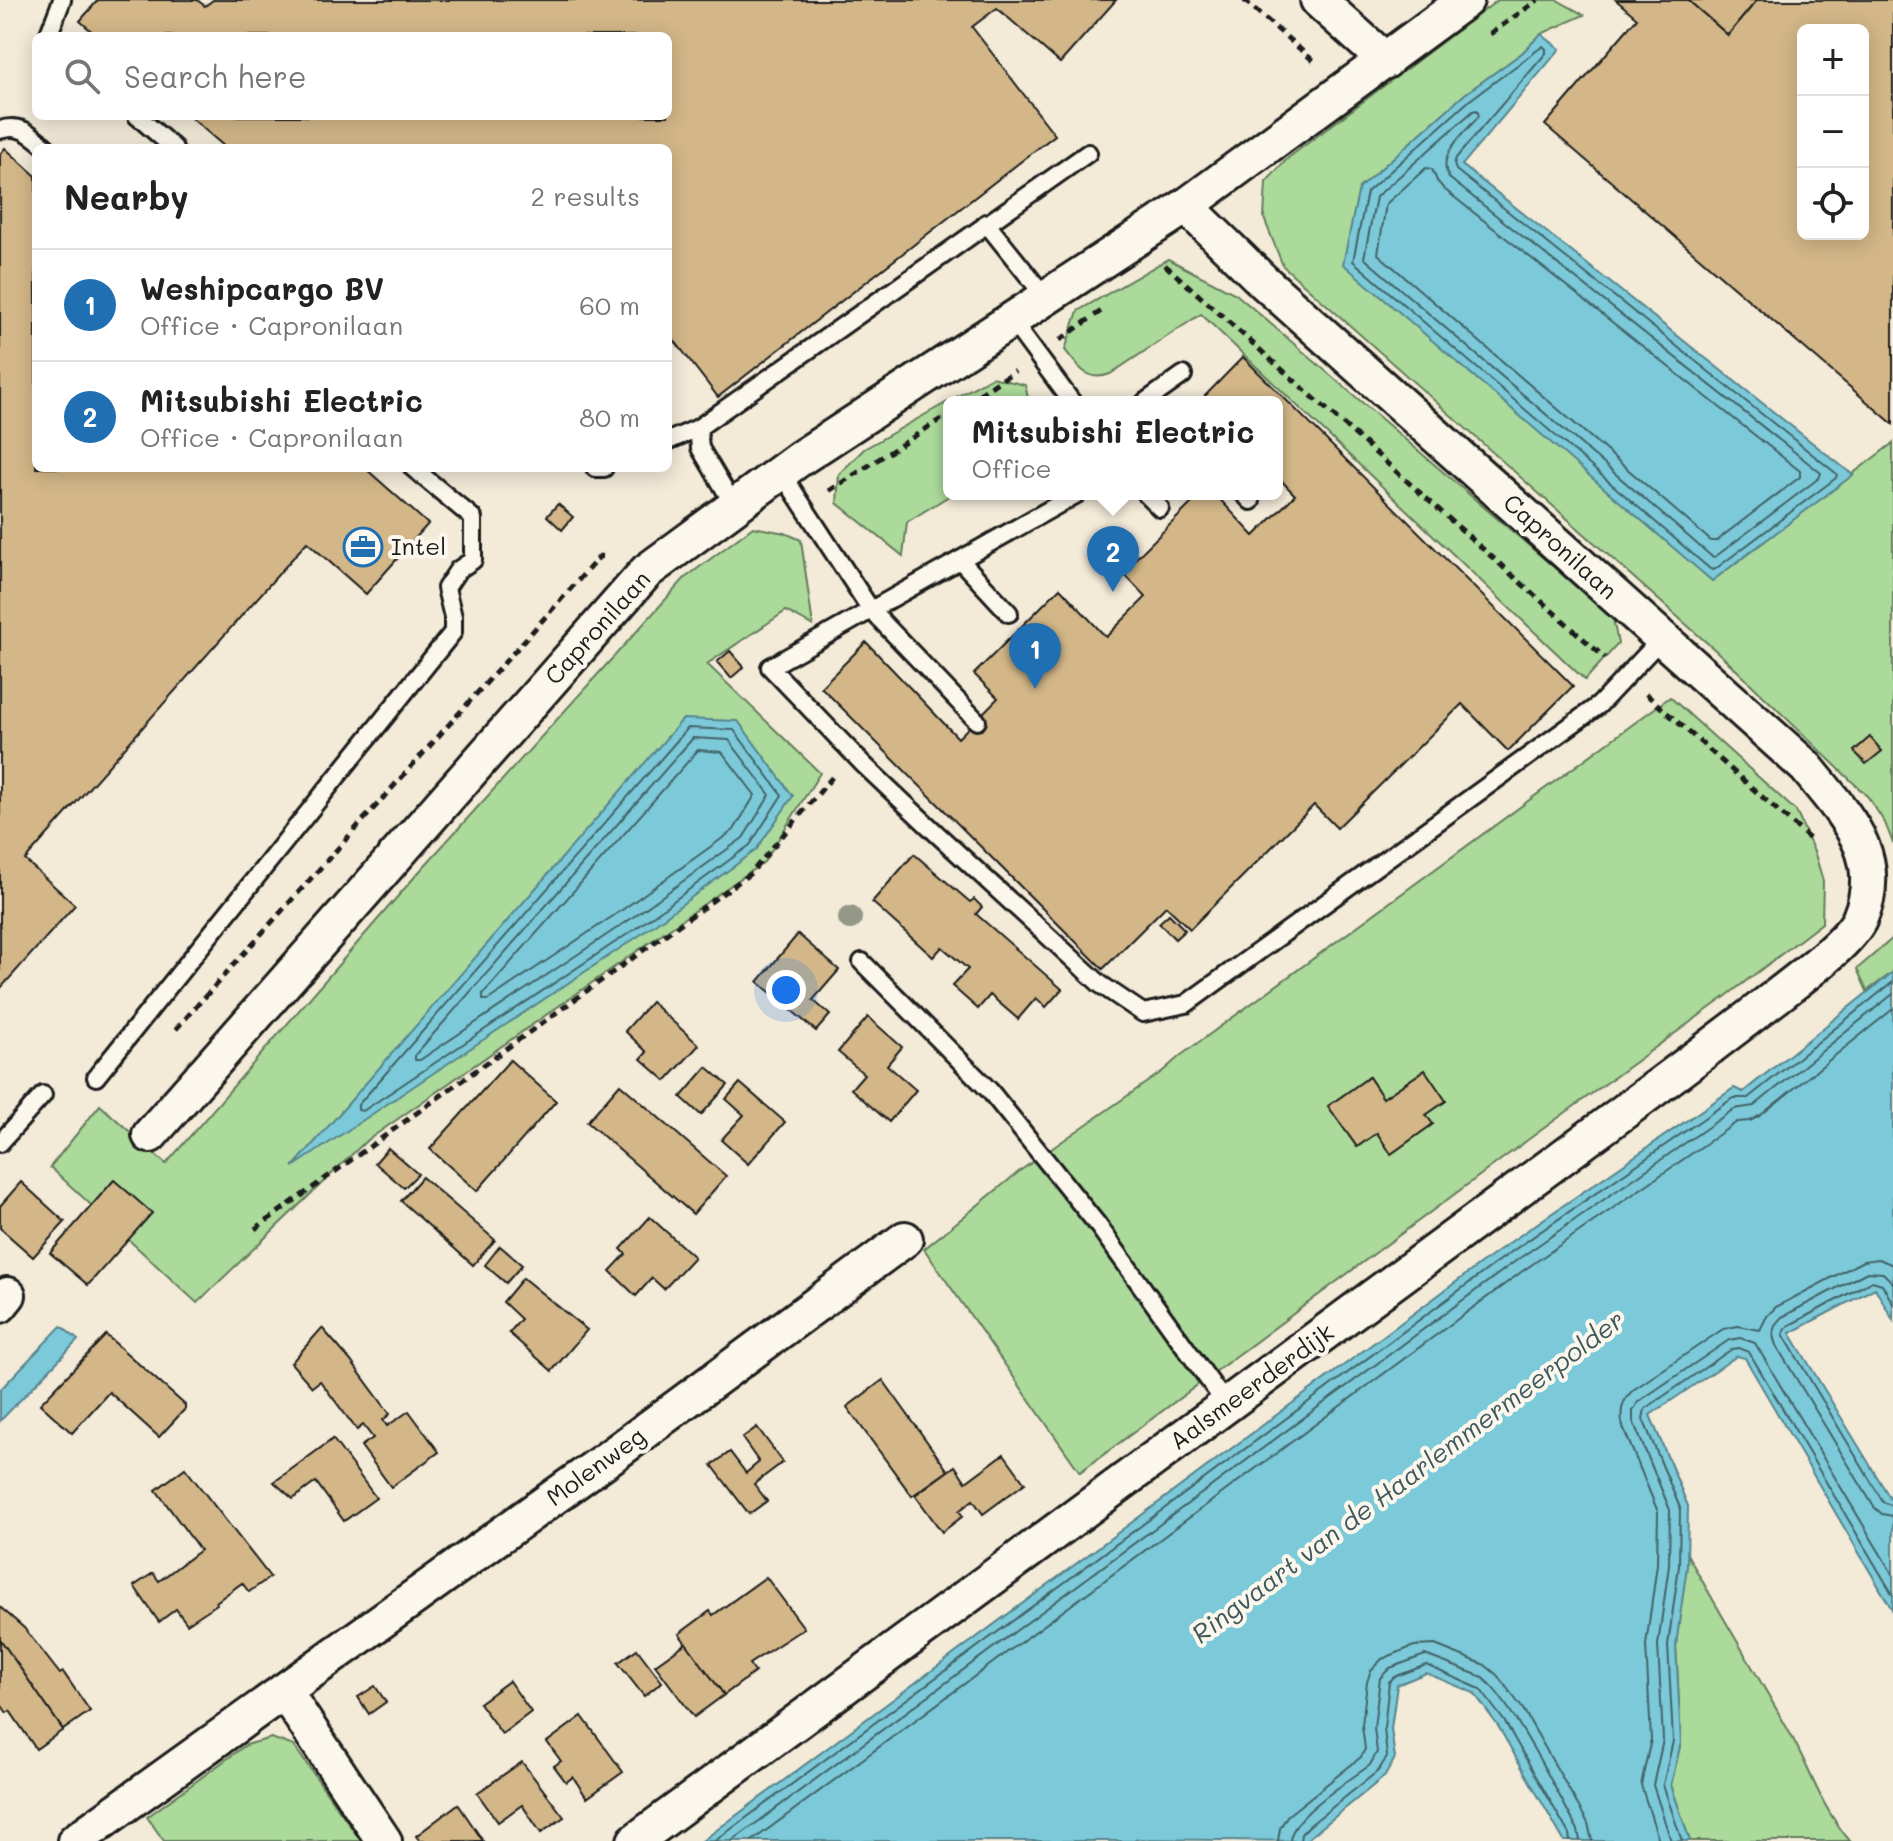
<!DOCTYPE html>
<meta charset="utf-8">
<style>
:root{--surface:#fff;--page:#f2f2f2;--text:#222;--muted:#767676;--line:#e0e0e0;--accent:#1f6fb2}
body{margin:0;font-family:Mali,sans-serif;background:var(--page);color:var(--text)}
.controls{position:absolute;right:24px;top:24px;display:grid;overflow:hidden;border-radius:12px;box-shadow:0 4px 20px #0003}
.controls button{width:72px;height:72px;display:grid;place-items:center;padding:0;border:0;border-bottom:2px solid var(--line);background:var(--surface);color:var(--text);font:40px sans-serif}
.you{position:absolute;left:786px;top:990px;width:28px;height:28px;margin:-20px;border:6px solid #fff;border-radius:50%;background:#1a73e8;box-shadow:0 0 0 12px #1a73e833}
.badge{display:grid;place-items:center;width:52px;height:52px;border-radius:50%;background:var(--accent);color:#fff;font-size:26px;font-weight:700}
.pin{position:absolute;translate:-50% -66px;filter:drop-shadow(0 2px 4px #0008)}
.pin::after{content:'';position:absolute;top:42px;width:28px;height:24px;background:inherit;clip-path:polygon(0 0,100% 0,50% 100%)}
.popup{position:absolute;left:943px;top:396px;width:340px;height:104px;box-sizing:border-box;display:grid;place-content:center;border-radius:12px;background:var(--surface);filter:drop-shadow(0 2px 6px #0005);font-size:26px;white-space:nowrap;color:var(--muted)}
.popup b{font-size:30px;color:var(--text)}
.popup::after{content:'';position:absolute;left:50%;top:100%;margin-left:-16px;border:16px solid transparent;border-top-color:var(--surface)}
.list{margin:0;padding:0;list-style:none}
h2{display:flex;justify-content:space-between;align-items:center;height:104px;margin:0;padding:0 32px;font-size:34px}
h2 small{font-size:26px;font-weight:400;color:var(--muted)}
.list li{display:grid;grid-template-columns:52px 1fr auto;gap:24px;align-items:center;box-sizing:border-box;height:112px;padding:0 32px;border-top:2px solid var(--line)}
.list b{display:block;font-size:30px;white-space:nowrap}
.list p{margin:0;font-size:26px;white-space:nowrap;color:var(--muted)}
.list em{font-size:26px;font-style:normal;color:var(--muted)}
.icon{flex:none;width:44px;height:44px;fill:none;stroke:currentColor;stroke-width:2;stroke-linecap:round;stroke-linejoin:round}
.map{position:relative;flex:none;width:1893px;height:1841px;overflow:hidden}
.search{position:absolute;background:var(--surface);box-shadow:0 4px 20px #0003;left:32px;top:32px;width:640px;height:88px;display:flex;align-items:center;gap:20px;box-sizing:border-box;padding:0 28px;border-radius:12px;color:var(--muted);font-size:30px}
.panel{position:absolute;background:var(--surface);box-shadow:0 4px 20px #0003;left:32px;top:144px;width:640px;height:328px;border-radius:12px}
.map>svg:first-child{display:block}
.green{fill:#abda9a;stroke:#647b5b;stroke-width:2}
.water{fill:#7ccad9;stroke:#56848d;stroke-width:2}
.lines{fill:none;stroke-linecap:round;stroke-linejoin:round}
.shore{stroke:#426268;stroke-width:2}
.building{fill:#d3b788;stroke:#1c1c1c;stroke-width:2;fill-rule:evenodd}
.lane-casing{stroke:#1c1c1c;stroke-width:22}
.street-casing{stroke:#1c1c1c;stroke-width:40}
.path{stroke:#1c1c1c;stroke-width:5;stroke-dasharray:8 6;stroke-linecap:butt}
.lane{stroke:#fbf7ec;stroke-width:16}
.street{stroke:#fbf7ec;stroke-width:34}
.tree{fill:#949886}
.labels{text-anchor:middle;stroke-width:8;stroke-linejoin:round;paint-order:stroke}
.poi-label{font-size:24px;fill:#1c1c1c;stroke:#fbf7ec;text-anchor:start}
.street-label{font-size:24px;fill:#1c1c1c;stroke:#fbf7ec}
.water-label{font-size:26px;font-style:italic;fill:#3e595e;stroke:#fbf7ec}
</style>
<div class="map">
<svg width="1893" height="1841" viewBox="0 0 1893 1841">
<rect width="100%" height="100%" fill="#f3ead8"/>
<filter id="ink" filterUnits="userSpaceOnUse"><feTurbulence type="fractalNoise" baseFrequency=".0125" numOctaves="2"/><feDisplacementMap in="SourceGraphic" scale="16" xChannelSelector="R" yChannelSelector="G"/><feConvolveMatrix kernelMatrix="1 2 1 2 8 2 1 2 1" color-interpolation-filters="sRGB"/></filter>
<g filter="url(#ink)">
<g class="green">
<path d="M1498,0H1557L1584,15L1541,34L1522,53L1465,94L1359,188L1712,581L1893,443V843L1885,823L1868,797L1724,658L1283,266L1264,218L1266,182L1288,158Z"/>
<path d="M1168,259L1236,294L1613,618L1618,644L1585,680L1201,314L1110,374C1087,383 1078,366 1065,350L1078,311Z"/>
<path d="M992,377L1025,385L1029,402H949V494H952L907,522L903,556L837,503L839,474L864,449Z"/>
<path d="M753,527L785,533L801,540L813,626L786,611L707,664L820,773L764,862L365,1142L197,1303L50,1167L100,1105L166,1164L418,873L685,578Z"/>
<path d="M1670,697L1796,811L1815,854L1823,881L1822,923L1725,997L1529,1139L1080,1472L924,1249L1021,1170L1163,1071L1180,1056Z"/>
<path d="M1893,938V972L1867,991L1857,969Z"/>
<path d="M1687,1554C1721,1615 1757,1674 1791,1735C1812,1773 1820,1806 1850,1841H1690L1671,1785L1681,1742L1676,1645Z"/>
<path d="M271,1738L294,1746L361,1841H164L147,1817L246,1745Z"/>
</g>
<g class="water">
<path d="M1541,34L1560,49L1462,165L1853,475L1712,581L1343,264L1359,188L1465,94L1522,53Z"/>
<path d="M683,719L738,721L793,796L756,850L640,935L293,1167Z"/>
<path d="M1893,972V1320L1875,1288L1790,1333L1893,1503V1611L1745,1358L1737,1356L1650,1415L1688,1506L1687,1566L1676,1645L1681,1742L1671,1785L1690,1841H1564L1498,1726L1474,1693L1426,1673L1397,1685L1391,1729L1395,1758L1385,1776L1305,1841L1137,1839L1134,1841H702L1506,1245L1734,1088L1743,1092Z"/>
<path d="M61,1326L78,1340L0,1421V1390Z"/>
</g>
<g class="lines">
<g class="shore">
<path d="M1543,46L1546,49V53L1456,158L1454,164L1456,170L1837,474L1836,478L1714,570L1710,569L1353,261L1367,192L1470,100Z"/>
<path d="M1477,110L1479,116C1465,133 1435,155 1449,178L1821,473L1819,478L1715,557L1711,556L1364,258L1376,197L1473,111Z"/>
<path d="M1426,168L1432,169L1437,181L1444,189L1800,471V477L1716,541H1711L1378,254L1386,204Z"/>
<path d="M688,728L734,730L782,795L750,845L635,929L363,1111L358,1110V1105Z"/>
<path d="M693,738L729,740L770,795L743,838L629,920L420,1060H415V1055Z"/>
<path d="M698,750L722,752L755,795L734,830L622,910L488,1000H483V994Z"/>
<path d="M1893,1283L1883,1273L1867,1272L1782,1317C1773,1325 1771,1334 1776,1345L1874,1507L1882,1514L1893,1516"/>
<path d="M1893,1304L1882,1284L1872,1281L1788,1326L1783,1334L1883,1502L1893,1506"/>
<path d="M715,1841L1511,1252L1733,1098H1748L1893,982"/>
<path d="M732,1841L1517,1260L1734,1109L1754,1106L1893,994"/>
<path d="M752,1841L1524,1270L1737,1122L1750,1121L1761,1115L1893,1009"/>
<path d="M1278,1841L1280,1828L1287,1816L1361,1757L1365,1749L1362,1725L1367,1682L1371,1670L1382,1659L1414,1646L1435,1645L1485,1665L1497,1675L1523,1709L1588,1823L1592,1841"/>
<path d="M1290,1841C1291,1816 1350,1780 1370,1765L1377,1752L1374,1728L1380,1678L1390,1668L1425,1655L1480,1676C1509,1695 1559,1796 1578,1830L1580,1841"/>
<path d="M1300,1841L1301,1834L1310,1825L1378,1771L1387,1757L1384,1728L1389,1682L1394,1677L1426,1665L1480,1689L1505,1722L1569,1834L1570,1841"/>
<path d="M1659,1841L1641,1785L1651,1739L1646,1645L1657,1564L1658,1512L1623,1427C1619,1412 1622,1400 1633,1390L1723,1329L1738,1326L1760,1330L1767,1316L1776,1307L1863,1261L1879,1259L1893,1265"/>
<path d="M1671,1841L1653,1785L1663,1740L1658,1645L1669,1565L1670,1510L1633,1421V1411L1638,1402L1729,1340L1740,1338L1755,1343L1893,1575"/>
<path d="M1682,1841L1663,1785L1673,1741L1668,1645L1679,1566L1680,1508L1643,1419L1645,1409L1732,1349L1739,1348L1749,1352L1893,1595"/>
</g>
</g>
<g class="building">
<path d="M98,0H197L205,6L213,0H1116L1060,63L997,8L972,27L1055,135L718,397L668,332V148H226L189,116H668V36H97L80,21Z"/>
<path d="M1616,0H1688L1728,35L1757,0H1893V424L1545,125L1637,18ZM1803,30H1863V234H1803Z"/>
<path d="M1688,0H1757L1728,35Z"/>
<path d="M5,148L36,176V468H365L428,524L366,594L307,542L25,860L75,905L0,989V154Z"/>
<path d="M1243,357L1573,686L1508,751L1462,704L1337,828L1314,805L1190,929L1166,906L1103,969L821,687L866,642L958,738L998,698L974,674L1060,588L1106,637L1146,597L1122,572L1201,494H1215L1254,536L1295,495L1277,476V402H1199Z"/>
<path d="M558,504L573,517L562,530L547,516Z"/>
<path d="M730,651L744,667L731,678L717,662Z"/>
<path d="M1870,737L1882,751L1866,764L1854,751Z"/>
<path d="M914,854L970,902L974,899L982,907L976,914L1062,989L1046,1007L1036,998L1018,1019L990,995L978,1009L952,986L968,969L942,947L933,957L872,902Z"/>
<path d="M1169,914L1185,930L1175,939L1159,923Z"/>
<path d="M798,934L839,970L813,1000L830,1015L816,1031L758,982Z"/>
<path d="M651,1002L699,1045L666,1081L641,1059L647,1052L625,1031Z"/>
<path d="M868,1017L902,1047L887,1065L916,1090L889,1122L851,1089L864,1074L838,1052Z"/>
<path d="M510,1060L556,1101L477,1191L430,1149Z"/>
<path d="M707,1067L728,1085L701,1115L681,1097Z"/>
<path d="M1425,1070L1446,1101L1426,1115L1433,1124L1391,1154L1377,1133L1357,1147L1328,1106L1369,1077L1383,1098Z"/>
<path d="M740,1083L785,1122L748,1164L721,1140L744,1115L726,1099Z"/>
<path d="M620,1084L726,1176L693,1214L587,1122Z"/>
<path d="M388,1148L418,1174L404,1188L375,1163Z"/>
<path d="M422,1177L495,1240L473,1265L401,1201Z"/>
<path d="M114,1180L152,1213L88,1285L50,1253Z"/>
<path d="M21,1182L65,1222L33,1257L0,1228V1206Z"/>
<path d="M650,1217L694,1257L664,1289L652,1278L636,1296L610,1271L626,1254L621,1249Z"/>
<path d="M500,1246L522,1265L506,1283L485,1265Z"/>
<path d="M523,1278L587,1330L552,1371L509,1333L521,1319L503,1302Z"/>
<path d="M322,1328L350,1360L390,1414L383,1420L387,1426L409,1411L439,1452L391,1487L361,1446L373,1438L363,1425L357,1430L320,1381L312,1387L291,1363Z"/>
<path d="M106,1335L185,1405V1409L159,1437L109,1392L72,1433L40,1404Z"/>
<path d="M883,1380L948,1471L912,1496L847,1407Z"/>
<path d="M757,1427L783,1462L754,1484L767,1501L749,1514L712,1465L730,1452L746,1473L759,1462L742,1438Z"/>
<path d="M333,1439L376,1498L344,1521L316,1482L293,1499L274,1482Z"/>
<path d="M1004,1454L1025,1483L983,1514L973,1500L959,1511L963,1516L942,1532L915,1495L955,1466L966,1482Z"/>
<path d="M185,1468L270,1577L249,1592L242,1583L216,1602L217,1604L187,1624L176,1609L159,1622L134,1586L153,1573L159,1581L200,1550L156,1490Z"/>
<path d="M766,1577L804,1628L749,1664L755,1672L724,1695L679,1634L710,1611L713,1615Z"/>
<path d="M0,1607L24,1628L60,1674L63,1672L90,1711L63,1730L0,1639Z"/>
<path d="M0,1639L63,1730L36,1749L10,1711L7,1713L0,1703Z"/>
<path d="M686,1643L724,1695L694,1717L655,1665Z"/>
<path d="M637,1649L662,1682L644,1696L618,1663Z"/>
<path d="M509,1681L531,1712L502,1734L479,1703Z"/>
<path d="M375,1686L386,1702L369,1714L358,1697Z"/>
<path d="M582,1716L623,1772L587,1798L573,1777L566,1782L554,1766L561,1761L547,1742Z"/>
<path d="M522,1762L564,1817L541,1833L522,1805L498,1822L477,1793Z"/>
<path d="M458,1804L483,1841H420L416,1836Z"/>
</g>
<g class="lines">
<g class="lane-casing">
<g id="lane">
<path d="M48,36L62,0"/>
<path d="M137,116L174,148"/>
<path d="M0,130C21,123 32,135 47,148"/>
<path d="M986,223L1046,298"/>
<path d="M1012,321L1072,402"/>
<path d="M1145,402L1183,375"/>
<path d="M698,428L700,448L735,507"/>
<path d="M668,441L698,428L1088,153"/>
<path d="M595,468H604"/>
<path d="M781,472L871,610L977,721"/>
<path d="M1077,494L770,667L864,765L937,834L1100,984L1143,1013L1186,1004L1599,705L1662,638"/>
<path d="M1146,494L1160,508"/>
<path d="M1244,494L1251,501"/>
<path d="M960,560L1009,613"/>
<path d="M862,962L990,1091L1097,1224L1228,1407"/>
<path d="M96,1077L453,632V617L446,588L458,570L473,560V518L413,468"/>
<path d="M0,1143L43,1095"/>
</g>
</g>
<g class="street-casing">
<g id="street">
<path d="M1318,0L1386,61"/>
<path d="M150,1135L647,571L799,459L1186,206L1466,0"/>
<path d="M0,1305L8,1295"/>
<path d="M284,1691L384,1841"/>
<path d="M75,1841L611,1456L905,1239"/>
<path d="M635,1841C957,1603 1281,1367 1602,1128C1659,1086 1716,1043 1773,999C1795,982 1850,942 1860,918C1887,854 1843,814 1806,767L1263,281L1186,206"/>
</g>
</g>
<g class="path">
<path d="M1244,0L1316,63"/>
<path d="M1490,34L1538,0"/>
<path d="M1165,265L1605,658"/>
<path d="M1060,340L1104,309"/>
<path d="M967,402L1015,371"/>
<path d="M829,491L949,414"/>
<path d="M1646,694L1812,841"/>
<path d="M176,1029L600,556L606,558"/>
<path d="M255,1229L751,873L834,775"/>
</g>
<use href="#lane" class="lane"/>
<use href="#street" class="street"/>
</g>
<circle class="tree" cx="850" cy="918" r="12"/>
</g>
<defs>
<g id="office-ring" transform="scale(2)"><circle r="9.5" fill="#fbf7ec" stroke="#1f6fb2" stroke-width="1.5"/><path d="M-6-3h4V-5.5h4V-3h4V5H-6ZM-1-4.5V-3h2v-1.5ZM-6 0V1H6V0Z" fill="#1f6fb2"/></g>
</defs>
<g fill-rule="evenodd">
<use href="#office-ring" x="363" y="547"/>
</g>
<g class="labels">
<g class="poi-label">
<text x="391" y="555">Intel</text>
</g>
<g class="street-label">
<text transform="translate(1560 547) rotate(42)" y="8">Capronilaan</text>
<text transform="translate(598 628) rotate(-48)" y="8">Capronilaan</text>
<text transform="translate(1252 1387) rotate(-36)" y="8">Aalsmeerderdijk</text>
<text transform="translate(596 1467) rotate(-36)" y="8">Molenweg</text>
</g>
<g class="water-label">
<text transform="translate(1408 1477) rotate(-37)" y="9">Ringvaart van de Haarlemmermeerpolder</text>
</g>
</g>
</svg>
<div class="controls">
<button>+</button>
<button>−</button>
<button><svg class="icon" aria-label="locate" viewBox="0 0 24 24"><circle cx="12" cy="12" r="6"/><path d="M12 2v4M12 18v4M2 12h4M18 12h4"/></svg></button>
</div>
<div class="you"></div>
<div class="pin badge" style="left:1035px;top:689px">1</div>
<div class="pin badge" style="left:1113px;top:592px">2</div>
<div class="popup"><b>Mitsubishi Electric</b>Office</div>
<div class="search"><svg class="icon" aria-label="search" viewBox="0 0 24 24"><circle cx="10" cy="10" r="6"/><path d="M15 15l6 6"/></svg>Search here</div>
<section class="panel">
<h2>Nearby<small>2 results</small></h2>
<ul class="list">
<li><span class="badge">1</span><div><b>Weshipcargo BV</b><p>Office · Capronilaan</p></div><em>60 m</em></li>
<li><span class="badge">2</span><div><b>Mitsubishi Electric</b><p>Office · Capronilaan</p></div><em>80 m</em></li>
</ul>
</section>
</div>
